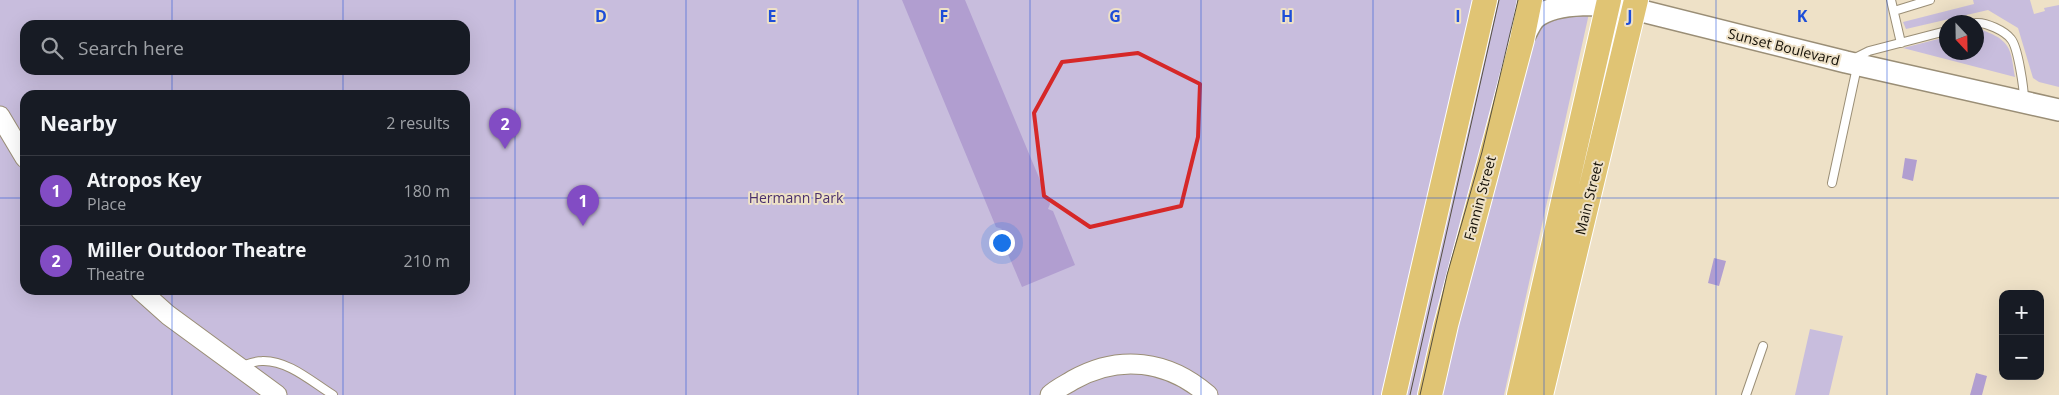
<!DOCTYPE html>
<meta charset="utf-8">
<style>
:root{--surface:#171b24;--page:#20242c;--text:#f1f3f6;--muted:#9ea1a6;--line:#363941;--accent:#824cc4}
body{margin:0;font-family:"Open Sans",sans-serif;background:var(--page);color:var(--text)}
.controls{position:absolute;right:15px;bottom:15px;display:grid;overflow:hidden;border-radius:10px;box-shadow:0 5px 20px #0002}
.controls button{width:45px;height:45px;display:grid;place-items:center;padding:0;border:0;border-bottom:1px solid var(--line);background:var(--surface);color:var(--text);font:25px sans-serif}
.compass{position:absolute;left:1939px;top:15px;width:45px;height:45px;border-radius:50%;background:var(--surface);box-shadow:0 5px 20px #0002;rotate:158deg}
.you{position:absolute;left:1001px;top:242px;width:18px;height:18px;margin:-12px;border:4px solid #fff;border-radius:50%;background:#1a73e8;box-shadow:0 0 0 8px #1a73e833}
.badge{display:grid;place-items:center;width:32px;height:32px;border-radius:50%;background:var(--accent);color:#fff;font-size:16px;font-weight:700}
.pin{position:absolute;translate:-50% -41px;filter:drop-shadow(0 1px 2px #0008)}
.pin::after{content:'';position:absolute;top:26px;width:18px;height:15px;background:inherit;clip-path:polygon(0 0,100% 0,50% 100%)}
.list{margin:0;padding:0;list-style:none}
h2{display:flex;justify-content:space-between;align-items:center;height:65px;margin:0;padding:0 20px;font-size:21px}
h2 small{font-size:16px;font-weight:400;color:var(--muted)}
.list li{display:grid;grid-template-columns:32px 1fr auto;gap:15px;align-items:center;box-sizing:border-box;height:70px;padding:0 20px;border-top:1px solid var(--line)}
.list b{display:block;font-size:19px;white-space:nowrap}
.list p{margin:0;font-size:16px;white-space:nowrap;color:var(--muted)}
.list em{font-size:16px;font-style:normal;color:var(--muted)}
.icon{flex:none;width:28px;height:28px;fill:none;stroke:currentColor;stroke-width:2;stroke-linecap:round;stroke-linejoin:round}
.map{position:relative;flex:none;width:2059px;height:395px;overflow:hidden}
.search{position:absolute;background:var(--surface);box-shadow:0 5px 20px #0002;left:20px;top:20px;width:450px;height:55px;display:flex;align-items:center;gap:12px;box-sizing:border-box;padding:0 18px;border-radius:15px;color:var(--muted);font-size:19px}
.panel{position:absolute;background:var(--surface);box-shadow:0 5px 20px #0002;left:20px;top:90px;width:450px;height:205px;border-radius:15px}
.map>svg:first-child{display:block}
</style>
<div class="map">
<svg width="2059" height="395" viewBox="0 0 2059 395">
<rect width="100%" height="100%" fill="#eee1c7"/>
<path fill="#c8bddd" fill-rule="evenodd" d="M0 0H1592L1504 395H0ZM25 25H465V70H25ZM25 95H465V290H25Z
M1973 0H2030L2034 14 2045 11 2044 8 2059 5V87L2039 82 2033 78 2018 28 1988 10 1906 29 1903 22 1974 4Z
M1977 29C1982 29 1987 32 1992 34 2013 44 2011 56 2015 77L1903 48 1946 37V52H1976Z
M1810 329 1843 336 1829 395H1795Z"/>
<path fill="#b19ed0" d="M902 0H965L1050 204 1048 209 1053 211 1075 265 1022 287 999 233 1002 229 996 227Z
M1905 158 1917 160 1913 181 1902 178Z
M1714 258 1726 261 1719 286 1708 283Z
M1976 373 1987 376 1982 395H1970Z"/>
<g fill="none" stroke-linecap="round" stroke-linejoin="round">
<defs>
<path id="service" d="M1891 0 1901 43
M1894 11 1930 0
M1976 23C1986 22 2005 31 2011 39 2018 47 2024 89 2024 100
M1853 59 1869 51 1946 31
M1832 183 1857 67
M242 366C248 364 255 361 262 361 288 360 312 382 333 395
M1746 395 1763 346"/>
<path id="tertiary" d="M0 116 25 158
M140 290 168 315 277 395
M1050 395C1056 389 1065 385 1073 380 1119 354 1168 360 1208 395"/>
<path id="secondary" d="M1523 38C1527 32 1530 23 1535 18 1557 0 1607 4 1634 9L1846 62 2059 110"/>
<path id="primary" d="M1394 395 1485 0
M1430 395 1446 325 1522 40 1530 0
M1519 395 1609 0
M1541 395 1636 0"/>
</defs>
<use href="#service" stroke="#9a8e76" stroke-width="10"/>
<use href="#tertiary" stroke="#9a8e76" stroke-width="21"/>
<use href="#secondary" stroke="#9a8e76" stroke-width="24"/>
<use href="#primary" stroke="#fff" stroke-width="26"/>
<use href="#service" stroke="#fff" stroke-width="8"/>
<use href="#tertiary" stroke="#fff" stroke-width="19"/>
<use href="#secondary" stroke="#fff" stroke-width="21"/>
<use href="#primary" stroke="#e0c474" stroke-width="24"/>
<path stroke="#554f40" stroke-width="1" d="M1410 395 1499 0
M1420 395 1447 275 1482 152 1518 0"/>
</g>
<path fill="none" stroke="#d62828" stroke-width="4" stroke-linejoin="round" d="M1138 53 1200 84 1198 137 1181 206 1090 227 1044 196 1034 113 1062 62Z"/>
<path fill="none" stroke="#1d4ed8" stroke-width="1" stroke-opacity="0.55" d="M172 0V25M343 0V25M515 0V395M686 0V395M858 0V395M1030 0V395M1201 0V395M1373 0V395M1544 0V395M1716 0V395M1887 0V395M172 70V95M343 70V95M0 198H25M465 198H2059M172 290V395M343 290V395"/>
<g text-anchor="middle" stroke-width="4" stroke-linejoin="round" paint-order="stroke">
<g font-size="14" fill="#130f06" stroke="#eee1c7">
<text transform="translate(1784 47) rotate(14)" y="5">Sunset Boulevard</text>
<text transform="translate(1480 198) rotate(-75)" y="5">Fannin Street</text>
<text transform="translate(1589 198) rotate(-76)" y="5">Main Street</text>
</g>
<g font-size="14" fill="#492f6c" stroke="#eee1c7">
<text x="796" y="203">Hermann Park</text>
</g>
</g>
<g font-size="16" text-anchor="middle" font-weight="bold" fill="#1d4ed8" stroke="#eee1c7" stroke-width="4" stroke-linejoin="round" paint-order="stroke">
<text x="601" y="22">D</text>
<text x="772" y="22">E</text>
<text x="944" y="22">F</text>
<text x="1115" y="22">G</text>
<text x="1287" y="22">H</text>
<text x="1458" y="22">I</text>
<text x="1630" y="22">J</text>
<text x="1802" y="22">K</text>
</g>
</svg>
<div class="controls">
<button>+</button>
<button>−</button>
</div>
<svg class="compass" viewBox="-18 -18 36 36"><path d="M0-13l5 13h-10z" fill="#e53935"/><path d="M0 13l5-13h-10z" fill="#9ea1a6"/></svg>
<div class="you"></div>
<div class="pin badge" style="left:583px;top:226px">1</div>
<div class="pin badge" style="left:505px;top:149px">2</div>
<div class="search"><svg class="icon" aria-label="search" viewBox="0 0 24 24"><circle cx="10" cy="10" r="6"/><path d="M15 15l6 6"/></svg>Search here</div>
<section class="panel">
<h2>Nearby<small>2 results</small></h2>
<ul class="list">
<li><span class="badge">1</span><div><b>Atropos Key</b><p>Place</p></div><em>180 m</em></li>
<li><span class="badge">2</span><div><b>Miller Outdoor Theatre</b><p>Theatre</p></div><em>210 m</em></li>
</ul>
</section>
</div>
